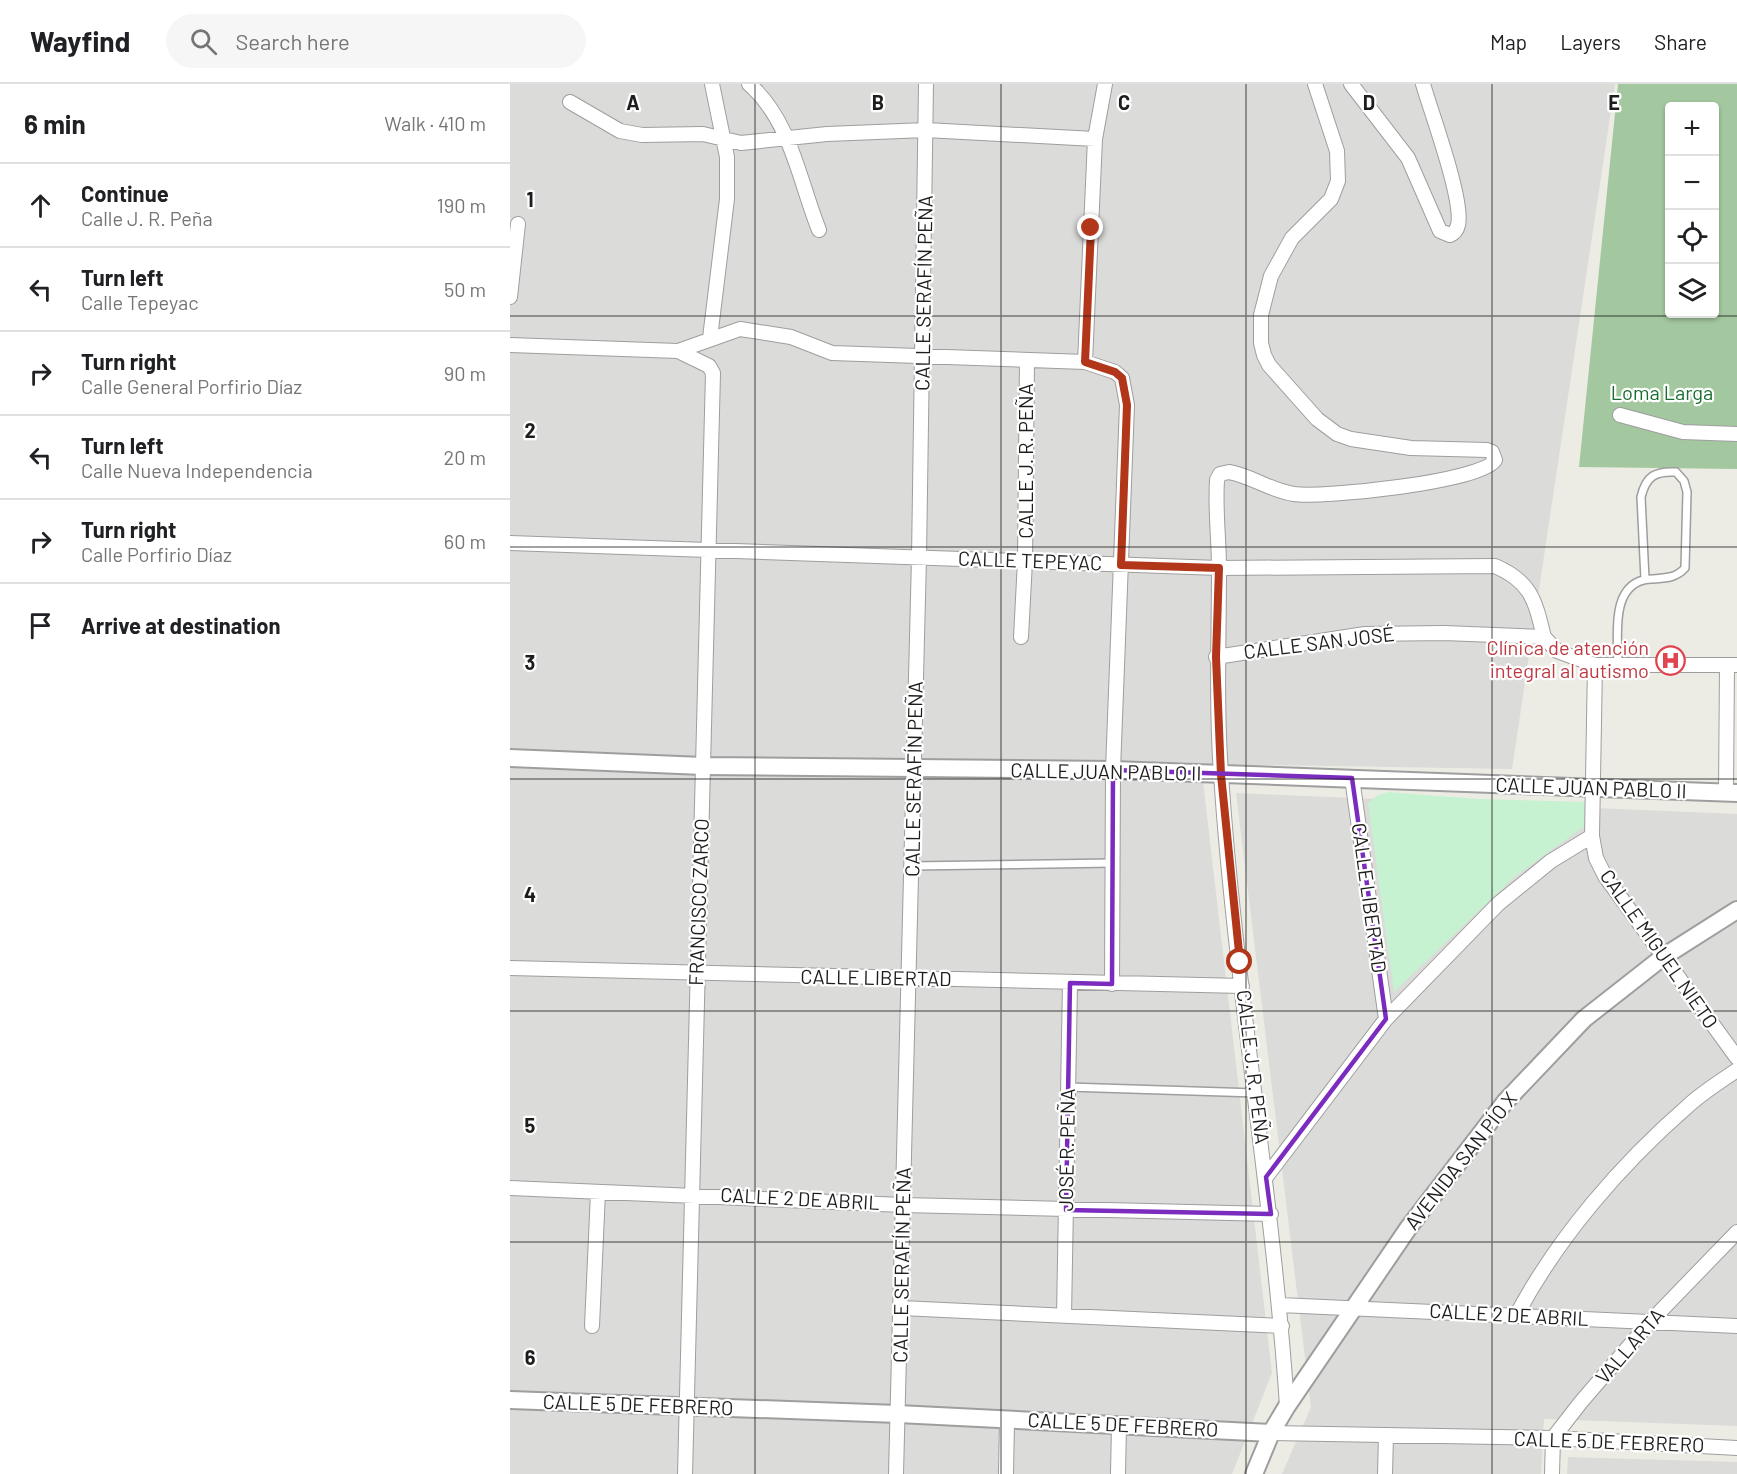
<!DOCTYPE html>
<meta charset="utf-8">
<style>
:root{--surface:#fff;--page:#f6f6f6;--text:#202124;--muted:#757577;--line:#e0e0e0}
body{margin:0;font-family:Barlow,sans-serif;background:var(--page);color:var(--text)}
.controls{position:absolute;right:18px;top:18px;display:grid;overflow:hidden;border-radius:6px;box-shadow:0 2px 4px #0004}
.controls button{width:54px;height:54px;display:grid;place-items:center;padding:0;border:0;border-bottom:2px solid var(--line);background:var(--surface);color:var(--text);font:30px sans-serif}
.stop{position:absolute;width:18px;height:18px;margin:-14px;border:4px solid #b23619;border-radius:50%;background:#fff}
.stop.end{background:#b23619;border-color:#fff;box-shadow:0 2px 6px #0008}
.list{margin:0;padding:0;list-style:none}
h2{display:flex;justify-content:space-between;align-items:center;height:78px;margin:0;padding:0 24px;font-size:26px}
h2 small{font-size:20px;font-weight:400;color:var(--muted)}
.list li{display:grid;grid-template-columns:39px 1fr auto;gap:18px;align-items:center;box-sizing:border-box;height:84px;padding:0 24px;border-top:2px solid var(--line)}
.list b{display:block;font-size:22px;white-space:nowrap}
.list p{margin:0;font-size:20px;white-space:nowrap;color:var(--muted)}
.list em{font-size:20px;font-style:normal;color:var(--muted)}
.icon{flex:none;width:33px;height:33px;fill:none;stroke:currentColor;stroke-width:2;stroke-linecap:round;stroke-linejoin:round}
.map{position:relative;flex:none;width:1227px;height:1390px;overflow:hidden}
header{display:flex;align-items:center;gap:36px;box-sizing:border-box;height:84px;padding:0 30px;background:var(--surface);border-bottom:2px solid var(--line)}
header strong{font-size:28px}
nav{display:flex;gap:33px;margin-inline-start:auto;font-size:21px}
.search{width:420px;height:54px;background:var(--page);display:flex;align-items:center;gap:15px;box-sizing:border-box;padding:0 21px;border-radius:33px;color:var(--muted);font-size:22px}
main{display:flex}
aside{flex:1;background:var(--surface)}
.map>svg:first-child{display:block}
</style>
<header>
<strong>Wayfind</strong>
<div class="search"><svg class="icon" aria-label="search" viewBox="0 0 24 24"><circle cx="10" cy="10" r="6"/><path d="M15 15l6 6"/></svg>Search here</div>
<nav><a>Map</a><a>Layers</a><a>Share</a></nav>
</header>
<main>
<aside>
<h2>6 min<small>Walk · 410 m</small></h2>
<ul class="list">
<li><svg class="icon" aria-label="ahead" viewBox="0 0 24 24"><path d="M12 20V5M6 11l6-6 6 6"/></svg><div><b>Continue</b><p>Calle J. R. Peña</p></div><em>190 m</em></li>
<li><svg class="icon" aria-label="left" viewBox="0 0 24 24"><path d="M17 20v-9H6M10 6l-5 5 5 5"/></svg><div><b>Turn left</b><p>Calle Tepeyac</p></div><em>50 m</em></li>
<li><svg class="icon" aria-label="right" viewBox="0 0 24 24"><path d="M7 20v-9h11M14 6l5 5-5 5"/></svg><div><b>Turn right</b><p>Calle General Porfirio Díaz</p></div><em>90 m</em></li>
<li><svg class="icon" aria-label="left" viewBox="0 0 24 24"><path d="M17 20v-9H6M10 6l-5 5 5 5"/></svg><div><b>Turn left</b><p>Calle Nueva Independencia</p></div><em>20 m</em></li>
<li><svg class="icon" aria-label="right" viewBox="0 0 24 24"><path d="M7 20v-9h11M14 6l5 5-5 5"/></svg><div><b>Turn right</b><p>Calle Porfirio Díaz</p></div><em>60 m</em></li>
<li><svg class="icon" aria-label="arrive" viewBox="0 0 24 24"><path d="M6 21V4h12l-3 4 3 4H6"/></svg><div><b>Arrive at destination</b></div></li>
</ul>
</aside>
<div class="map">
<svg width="1227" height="1390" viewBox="0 0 1227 1390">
<rect width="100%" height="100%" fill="#edece4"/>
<path fill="#dbdbda" d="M0 0H1105L1002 685 691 680 762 1289 722 1390H0Z
M726 709 1227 730V1342L1034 1335 1031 1390H772L801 1323Z
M1058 1373 1227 1378V1390H1057Z"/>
<path fill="#a3c79e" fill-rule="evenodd" d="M1108 0H1227V385L1069 383ZM1160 22H1204V230H1160Z"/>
<path fill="#c6f2d2" d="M878 708 969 715 1079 718 1083 736 1003 794 884 908 858 720 866 712Z"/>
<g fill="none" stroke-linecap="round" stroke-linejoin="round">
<defs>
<path id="service" d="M1108 581C1108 553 1099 497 1141 495 1154 494 1165 495 1175 484L1177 408 1174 397 1166 388C1145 387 1136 392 1131 413L1135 495
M401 782 603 779
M558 1003 746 1009"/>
<path id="minor" d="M239 0C281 37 289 96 309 146
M841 0 898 74 930 147 940 151C945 149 947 146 948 141 954 117 921 28 913 0
M60 18 110 47 132 51 193 50 231 59 317 50 416 46 585 55
M0 213 8 140
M200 254 217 115V73L202 0
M0 261 168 267 230 245 281 253 322 269 575 278 605 288 612 294 617 321 603 686 602 900
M168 267 199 282 203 289 175 1390
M575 278 585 55 595 0
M1110 331 1173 348 1227 350
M0 459 709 484 985 482C1022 498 1025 517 1034 553
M511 553 515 477 517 276
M706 573 855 550 934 549 1034 553 1047 567 1085 581H1227
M1085 581 1082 752 1086 774 1095 792 1227 974
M842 694 876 935
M1216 708 1217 581
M0 884 732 902
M756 1093 876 935 988 820 1041 777 1082 752
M0 1104 393 1121 761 1130
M770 1221 1227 1242
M391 1224 772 1242
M554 1232 560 899
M1006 1232C1048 1153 1111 1080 1179 1021 1193 1008 1211 997 1227 986
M82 1242 88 1108
M777 1322C763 1111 725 902 711 690 706 621 709 553 709 485 709 455 705 426 707 396L710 390 719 388C742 392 761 407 784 410 813 414 972 398 985 376L982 368 977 366 901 364 841 355 827 350 807 335 759 281 754 271 751 259V231L761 192 782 154 821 115 828 97 827 67 805 0
M761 1349 1043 1354 1227 1364
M386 1390 409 474 416 0
M496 1390 497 1336
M608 1390 609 1341
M875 1390 876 1351
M1042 1390 1043 1354 1071 1318 1139 1239 1227 1148"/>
<path id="tertiary" d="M0 674 193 682 603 686 1227 709
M0 1316 388 1330 761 1349
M744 1390 761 1349 777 1322 899 1143 995 1018 1074 935 1153 873 1227 826"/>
</defs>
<use href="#service" stroke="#9e9e9e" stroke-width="10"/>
<use href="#minor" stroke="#9e9e9e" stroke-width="16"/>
<use href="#tertiary" stroke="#9e9e9e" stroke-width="20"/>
<use href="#service" stroke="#fff" stroke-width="7"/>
<use href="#minor" stroke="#fff" stroke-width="14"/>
<use href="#tertiary" stroke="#fff" stroke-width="16"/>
</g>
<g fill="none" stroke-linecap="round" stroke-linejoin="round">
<path stroke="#b23619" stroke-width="8" d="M581 144 575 278 605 288 612 294 617 321 611 481 709 484 706 573 711 691 730 878"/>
</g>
<path fill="none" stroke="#7b2cbf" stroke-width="4.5" stroke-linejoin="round" d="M603 686 842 694 876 935 756 1093 761 1130 556 1126 560 899 602 900Z"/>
<path fill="none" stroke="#1d1d1d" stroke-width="1.5" stroke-opacity="0.55" d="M245 0V1390M491 0V1390M736 0V1390M982 0V1390M0 232H1227M0 463H1227M0 695H1227M0 927H1227M0 1158H1227"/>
<defs>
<symbol id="hospital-ring" viewBox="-11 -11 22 22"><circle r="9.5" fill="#fff" stroke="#e0444e" stroke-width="1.5"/><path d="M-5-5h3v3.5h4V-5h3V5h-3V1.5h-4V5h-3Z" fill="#e0444e"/></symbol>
</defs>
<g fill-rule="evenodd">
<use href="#hospital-ring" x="1144" y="560" width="33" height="33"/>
</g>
<g text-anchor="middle" stroke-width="4.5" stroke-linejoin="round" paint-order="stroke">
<g font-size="20" fill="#1d1d1d" stroke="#fff">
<text transform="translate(414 209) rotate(-89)" y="7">CALLE SERAFÍN PEÑA</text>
<text transform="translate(516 377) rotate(-90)" y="7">CALLE J. R. PEÑA</text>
<text transform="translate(520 477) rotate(2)" y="7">CALLE TEPEYAC</text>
<text transform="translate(809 559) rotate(-7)" y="7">CALLE SAN JOSÉ</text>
<text transform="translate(596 688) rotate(1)" y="7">CALLE JUAN PABLO II</text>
<text transform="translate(404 695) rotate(-89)" y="7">CALLE SERAFÍN PEÑA</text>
<text transform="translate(1081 704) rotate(2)" y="7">CALLE JUAN PABLO II</text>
<text transform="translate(859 814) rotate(82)" y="7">CALLE LIBERTAD</text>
<text transform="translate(189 818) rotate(-88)" y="7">FRANCISCO ZARCO</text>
<text transform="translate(1149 865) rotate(55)" y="7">CALLE MIGUEL NIETO</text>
<text transform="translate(366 894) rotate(1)" y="7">CALLE LIBERTAD</text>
<text transform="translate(743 983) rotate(83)" y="7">CALLE J. R. PEÑA</text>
<text transform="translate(557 1066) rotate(-89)" y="7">JOSÉ R. PEÑA</text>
<text transform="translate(951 1077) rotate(-52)" y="7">AVENIDA SAN PÍO X</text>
<text transform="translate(290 1115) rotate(3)" y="7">CALLE 2 DE ABRIL</text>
<text transform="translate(392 1181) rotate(-89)" y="7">CALLE SERAFÍN PEÑA</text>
<text transform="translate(999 1231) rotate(3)" y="7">CALLE 2 DE ABRIL</text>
<text transform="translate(1120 1262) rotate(-49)" y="7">VALLARTA</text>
<text transform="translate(128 1321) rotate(2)" y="7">CALLE 5 DE FEBRERO</text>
<text transform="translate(613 1341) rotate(3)" y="7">CALLE 5 DE FEBRERO</text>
<text transform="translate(1099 1358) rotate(2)" y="7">CALLE 5 DE FEBRERO</text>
</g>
<g font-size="20" fill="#196e30" stroke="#fff">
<text x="1152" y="316">Loma Larga</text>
</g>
<g font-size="20" fill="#be3a42" stroke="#fff" text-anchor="end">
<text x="1139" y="571">Clínica de atención<tspan x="1139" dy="23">integral al autismo</tspan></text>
</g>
</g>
<g font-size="20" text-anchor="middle" font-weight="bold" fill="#1d1d1d" stroke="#fff" stroke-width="4.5" stroke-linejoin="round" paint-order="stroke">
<text x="123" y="26">A</text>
<text x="368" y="26">B</text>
<text x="614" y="26">C</text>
<text x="859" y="26">D</text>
<text x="1104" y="26">E</text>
<text x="20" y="123">1</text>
<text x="20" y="354">2</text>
<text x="20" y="586">3</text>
<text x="20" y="818">4</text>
<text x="20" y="1049">5</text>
<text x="20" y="1281">6</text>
</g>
</svg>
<div class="controls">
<button>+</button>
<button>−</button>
<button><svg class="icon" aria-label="locate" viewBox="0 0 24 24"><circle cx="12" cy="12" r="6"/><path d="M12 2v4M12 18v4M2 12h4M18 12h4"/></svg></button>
<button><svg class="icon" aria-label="layers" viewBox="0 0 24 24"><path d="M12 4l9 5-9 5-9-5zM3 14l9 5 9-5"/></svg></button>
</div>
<div class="stop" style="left:730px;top:878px"></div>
<div class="stop end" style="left:581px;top:144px"></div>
</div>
</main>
